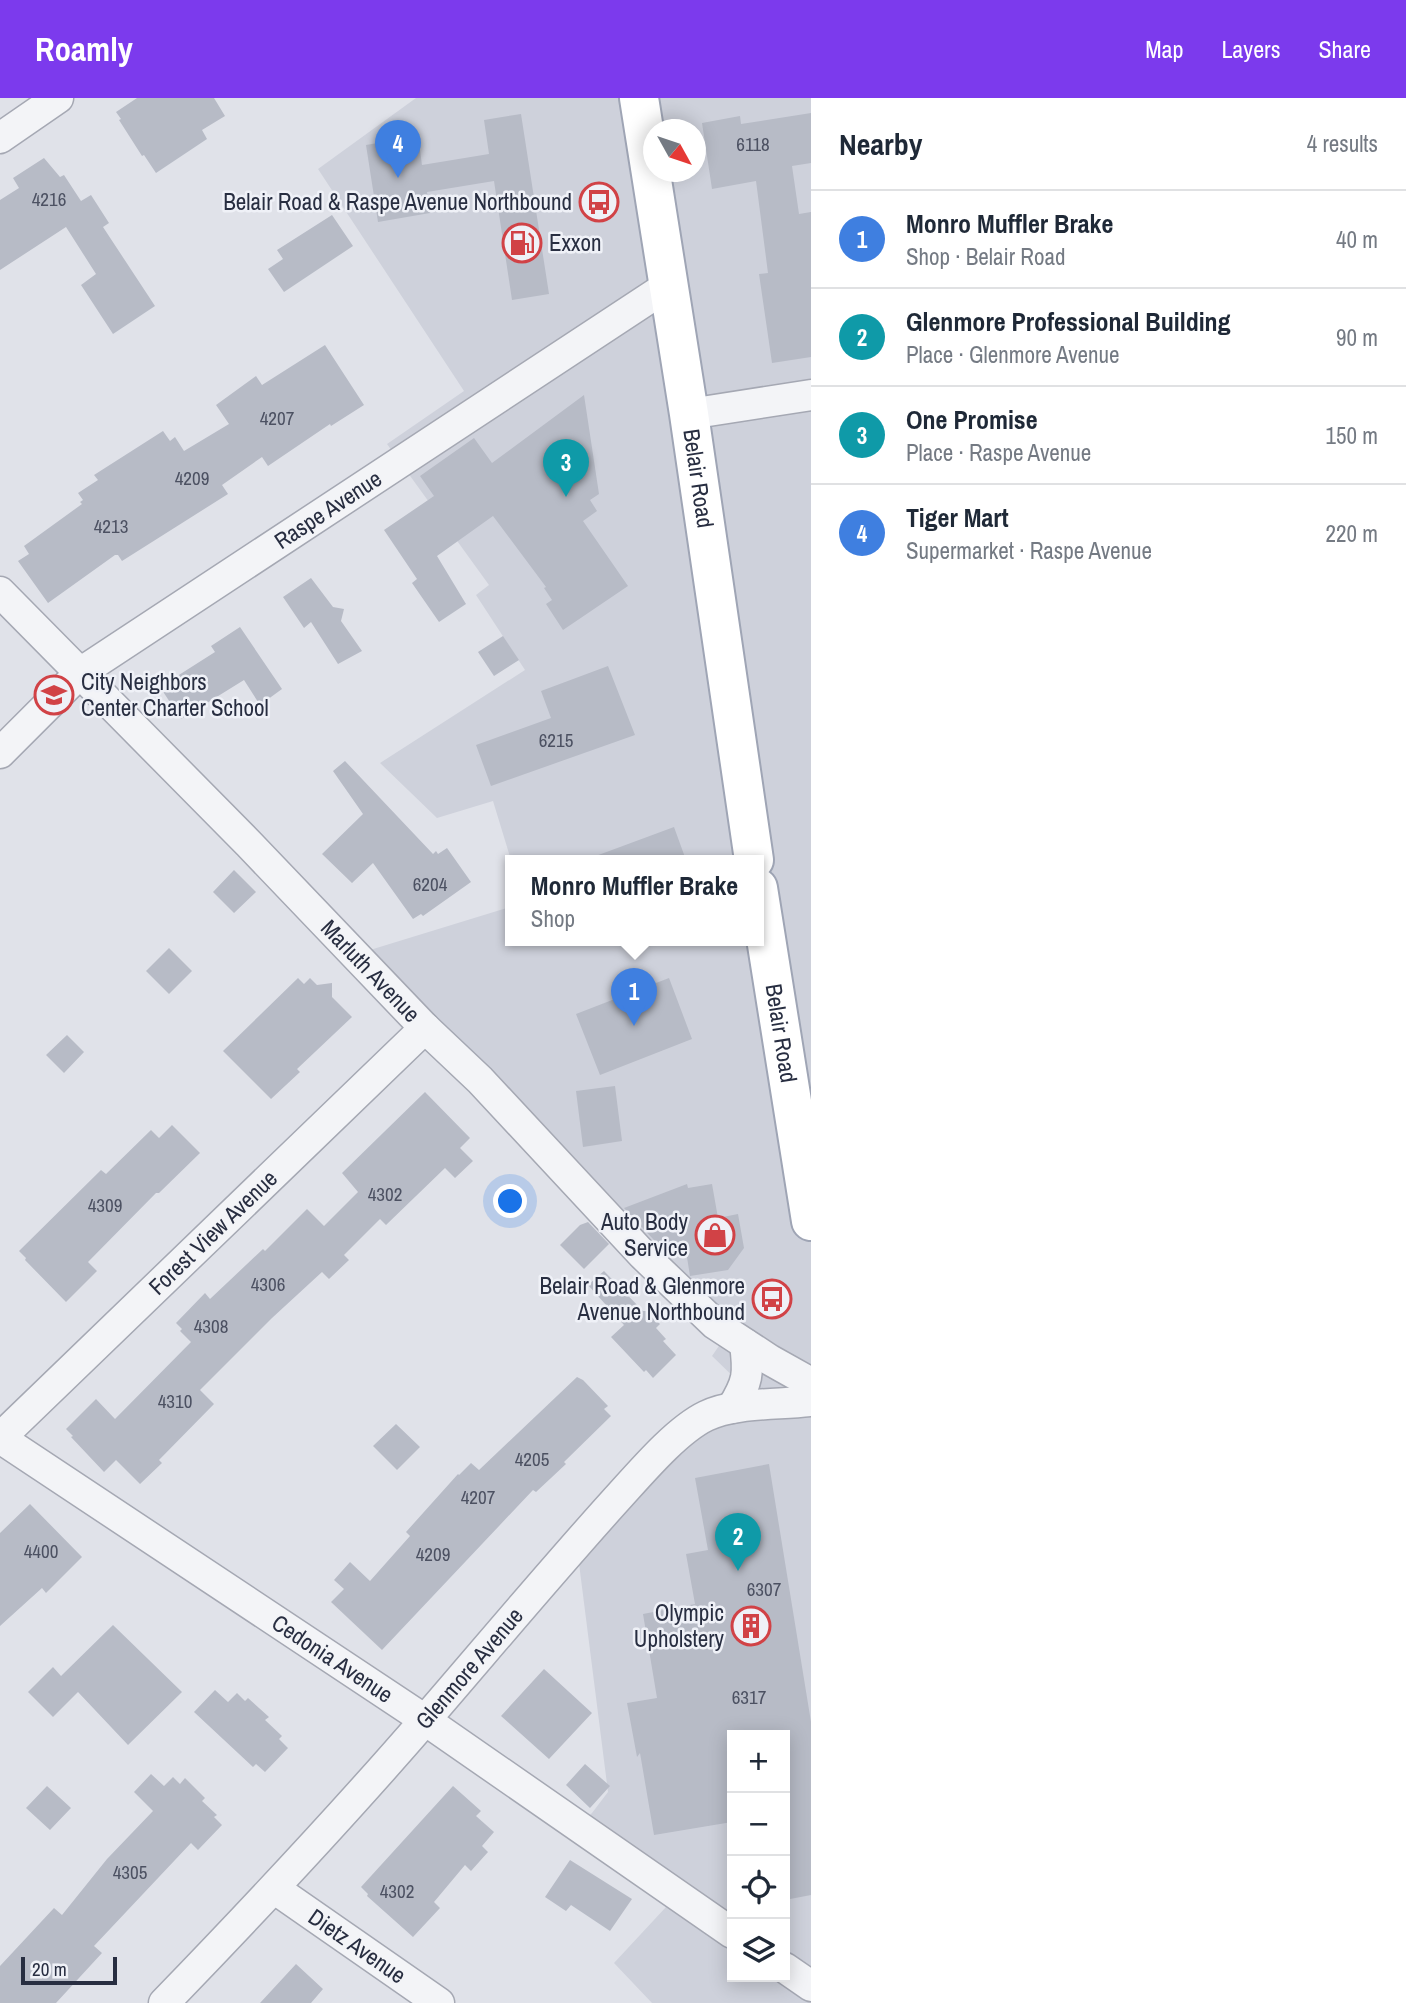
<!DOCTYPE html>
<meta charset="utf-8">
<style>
:root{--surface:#fff;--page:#f6f6f7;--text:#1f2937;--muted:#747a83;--line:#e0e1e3;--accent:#7c3aed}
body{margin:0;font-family:"Archivo Narrow",sans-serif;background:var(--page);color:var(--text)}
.controls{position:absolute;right:21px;bottom:21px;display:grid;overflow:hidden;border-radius:0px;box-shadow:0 4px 18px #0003}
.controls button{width:63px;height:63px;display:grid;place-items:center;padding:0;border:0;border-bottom:2px solid var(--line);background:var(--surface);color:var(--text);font:35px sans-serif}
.compass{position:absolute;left:643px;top:21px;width:63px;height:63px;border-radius:50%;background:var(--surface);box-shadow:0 4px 18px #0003;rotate:130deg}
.scale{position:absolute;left:21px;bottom:18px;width:96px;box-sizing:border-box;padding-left:7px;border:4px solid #282e41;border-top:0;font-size:19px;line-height:24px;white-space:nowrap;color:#282e41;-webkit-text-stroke:5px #eff1f7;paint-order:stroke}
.you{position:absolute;left:511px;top:1104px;width:24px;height:24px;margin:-18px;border:5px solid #fff;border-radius:50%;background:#1a73e8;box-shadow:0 0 0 10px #1a73e833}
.badge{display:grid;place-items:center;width:46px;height:46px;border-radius:50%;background:var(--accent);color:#fff;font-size:23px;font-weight:700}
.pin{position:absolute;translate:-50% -58px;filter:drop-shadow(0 2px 4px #0008)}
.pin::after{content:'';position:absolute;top:37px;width:24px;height:21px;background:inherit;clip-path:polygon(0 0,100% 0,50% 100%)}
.popup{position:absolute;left:505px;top:757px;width:259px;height:91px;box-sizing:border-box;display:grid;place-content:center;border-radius:0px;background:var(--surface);filter:drop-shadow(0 2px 5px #0005);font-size:23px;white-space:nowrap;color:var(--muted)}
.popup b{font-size:26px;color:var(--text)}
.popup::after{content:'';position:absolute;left:50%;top:100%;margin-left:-14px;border:14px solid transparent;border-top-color:var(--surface)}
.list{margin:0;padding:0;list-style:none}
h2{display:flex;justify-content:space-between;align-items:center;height:91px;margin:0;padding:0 28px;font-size:30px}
h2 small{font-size:23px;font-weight:400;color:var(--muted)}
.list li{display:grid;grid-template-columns:46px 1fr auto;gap:21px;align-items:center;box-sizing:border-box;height:98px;padding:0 28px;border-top:2px solid var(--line)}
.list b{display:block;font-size:26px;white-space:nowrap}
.list p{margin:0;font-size:23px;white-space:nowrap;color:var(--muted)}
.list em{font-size:23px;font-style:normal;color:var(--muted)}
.icon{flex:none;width:38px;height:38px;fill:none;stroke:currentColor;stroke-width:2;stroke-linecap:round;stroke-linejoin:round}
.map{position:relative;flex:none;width:811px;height:1905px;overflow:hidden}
header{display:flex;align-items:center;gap:42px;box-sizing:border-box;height:98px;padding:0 35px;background:var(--accent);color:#fff}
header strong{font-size:33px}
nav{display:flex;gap:38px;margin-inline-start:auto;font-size:24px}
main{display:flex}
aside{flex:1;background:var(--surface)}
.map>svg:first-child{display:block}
</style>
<header>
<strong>Roamly</strong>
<nav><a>Map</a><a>Layers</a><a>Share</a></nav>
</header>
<main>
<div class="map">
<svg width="811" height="1905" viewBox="0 0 811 1905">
<rect width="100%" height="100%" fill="#e0e2e9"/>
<path fill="#ced1db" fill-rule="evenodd" d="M416 0H811V1905H652L614 1865 666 1809 568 1737 592 1715 608 1694 574 1426 634 1361 693 1307 743 1288 712 1258 732 1229 370 852 510 809V842H758V762H511L493 703 437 720 380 665 525 572 476 497 489 487 387 346 464 293 318 71ZM654 32H696V74H654ZM732 1637H785V1879H732Z"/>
<path fill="#b7bbc6" d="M137 0H214L225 18 202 32 207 41 156 75 144 57 142 58 119 22 121 21 116 14Z
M811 15V65L792 68 799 116 811 114V259L772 265 759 176 768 175 756 83 712 91 702 25 740 18 741 26Z
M521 16 549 196 512 202 494 83 427 94 430 115 378 124 366 47 418 38 422 67 489 56 484 22Z
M44 60 60 79 64 77 81 103 91 97 109 125 103 129 155 208 113 236 81 187 96 176 66 129 0 172V102L19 90 13 80Z
M332 117 353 148 284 194 268 171 283 161 277 152Z
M325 247 364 307 331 328 330 326 268 368 262 359 222 387 228 396 122 463 118 457H115L48 505 18 463 29 456 24 448 82 406 80 404 83 402 78 395 98 382 94 377 163 333 170 343 175 339 184 353 229 326 216 307 256 278 262 287Z
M584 297 599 396 590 402 597 413 583 423 628 488 563 532 546 506 552 502 544 490 546 489 493 418 437 458 466 506 439 524 412 485 417 481 384 432 434 398 420 378 474 340 492 365Z
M311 480 333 509 344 511 341 523 362 553 338 566 311 524 304 530 283 499Z
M240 529 282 591 260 607 244 582 181 621 160 589 215 554 211 548Z
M503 538 519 562 494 578 478 554Z
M608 568 635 637 491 688 476 647 551 620 541 593Z
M345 663 433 756 436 753 438 756 447 750 471 784 423 818 421 816 413 821 373 765 352 785 322 756 363 716 333 673Z
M674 729 686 762H593V759Z
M234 772 256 794 234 815 213 794Z
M169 850 192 873 169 896 146 873Z
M298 880 304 886 310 880 317 887 332 885V899L352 919 297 971 300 974 271 1001 223 953Z
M669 880 692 941 600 977 576 916Z
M67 937 84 954 64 975 46 957Z
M615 988 622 1043 583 1049 576 993Z
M425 994 470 1040 460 1050 473 1063 455 1080 445 1070 386 1127 380 1121 344 1157 349 1162 329 1181 322 1174 272 1220 200 1292 214 1306 159 1362 162 1365 140 1386 116 1362 104 1374 71 1339 73 1338 66 1331 96 1301 115 1321 191 1244 180 1233 182 1231 176 1225 205 1195 210 1201 263 1151 265 1153 307 1111 324 1128 358 1094 342 1075Z
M172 1027 200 1055 159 1095H156L88 1164 97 1173 66 1204 25 1162 26 1160 19 1153 101 1072 106 1076 151 1032 159 1040Z
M687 1086 688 1090 712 1086 718 1120 738 1116 744 1150 728 1172 690 1178 686 1153 667 1156 624 1110Z
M588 1124 609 1146 584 1171 560 1147 580 1127Z
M604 1173 643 1213H647L660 1226 656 1230 666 1241 663 1243 676 1257 653 1280 646 1272 644 1274 611 1239 624 1227 588 1187Z
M577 1279 583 1282 608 1308 604 1311 611 1318 564 1364 566 1366 536 1394 533 1392 382 1552 331 1504 344 1491 334 1482 350 1464 370 1483 410 1438 406 1434 458 1376 459 1377 471 1365 479 1372Z
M396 1326 420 1349 397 1372 373 1348Z
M769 1366 811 1624V1797L785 1802V1637H732V1724L654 1737 640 1655 637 1659 627 1605 657 1600 643 1516 695 1506 686 1456 708 1452 695 1380Z
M30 1406 82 1459 46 1495 42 1490 0 1528V1435Z
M113 1527 182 1594 128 1647 78 1594 53 1619 28 1594 53 1569 61 1578Z
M544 1571 592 1615 549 1661 501 1618Z
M215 1592 228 1604 237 1595 245 1603 248 1600 269 1619 265 1622 282 1638 279 1641 288 1650 265 1674 256 1666 253 1669 194 1614Z
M585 1666 610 1688 590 1710 566 1687Z
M151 1676 164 1688 173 1679 180 1686 185 1680 205 1700 202 1703 217 1717 214 1719 222 1727 198 1752 191 1745 94 1848 102 1855 56 1905H0V1868L54 1810 62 1817 107 1761 153 1713 134 1694Z
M47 1688 71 1710 50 1732 26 1710Z
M453 1688 481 1713 476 1718 494 1734 482 1748 488 1754 471 1773 465 1767 434 1804 440 1810 413 1839 367 1798 368 1796 361 1789Z
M570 1762 632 1801 610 1833 571 1807 566 1813 545 1799Z
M296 1866 323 1891 311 1905H260Z"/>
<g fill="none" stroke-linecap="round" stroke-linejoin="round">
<defs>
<g id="minor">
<path d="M0 40 58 0"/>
<path d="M689 316 811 297"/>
<path id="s1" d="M0 494 249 746 425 930 480 982 643 1157 715 1226 770 1262 811 1285"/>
<path id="s2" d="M0 655 80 575 669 187"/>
<path d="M732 1310C748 1284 749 1276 745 1246"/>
<path id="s3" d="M0 1340 425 1622 732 1835"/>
<path id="s4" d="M0 1340 425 930"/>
<path id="s5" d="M275 1791 439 1905"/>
<path d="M785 1870 811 1888"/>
<path id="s6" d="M164 1905C254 1812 342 1718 426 1621 489 1548 550 1475 614 1404 638 1378 675 1333 706 1318 734 1304 780 1307 811 1303"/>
</g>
<g id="primary">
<path id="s7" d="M639 0 689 316 754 762"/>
<path id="s8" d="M758 790 811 1123"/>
</g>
</defs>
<use href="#minor" stroke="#a5a8b3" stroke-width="33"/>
<use href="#primary" stroke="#9fa5b5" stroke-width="42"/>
<use href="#minor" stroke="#f3f4f7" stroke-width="30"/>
<use href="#primary" stroke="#fff" stroke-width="38"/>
</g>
<defs>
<symbol id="bus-ring" viewBox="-11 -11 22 22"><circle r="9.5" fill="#eff1f7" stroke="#d14246" stroke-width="1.5"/><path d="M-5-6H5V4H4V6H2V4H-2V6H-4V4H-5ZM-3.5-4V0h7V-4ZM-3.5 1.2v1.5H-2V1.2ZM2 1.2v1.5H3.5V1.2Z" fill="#d14246"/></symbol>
<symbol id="fuel-ring" viewBox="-11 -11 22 22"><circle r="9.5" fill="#eff1f7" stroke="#d14246" stroke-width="1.5"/><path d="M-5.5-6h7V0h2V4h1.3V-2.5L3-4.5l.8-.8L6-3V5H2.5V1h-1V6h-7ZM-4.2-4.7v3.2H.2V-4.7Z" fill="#d14246"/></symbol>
<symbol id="school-ring" viewBox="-11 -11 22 22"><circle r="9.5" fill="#eff1f7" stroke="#d14246" stroke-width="1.5"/><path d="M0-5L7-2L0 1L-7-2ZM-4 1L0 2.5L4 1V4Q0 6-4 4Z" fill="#d14246"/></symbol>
<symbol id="shop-ring" viewBox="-11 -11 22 22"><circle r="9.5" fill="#eff1f7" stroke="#d14246" stroke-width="1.5"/><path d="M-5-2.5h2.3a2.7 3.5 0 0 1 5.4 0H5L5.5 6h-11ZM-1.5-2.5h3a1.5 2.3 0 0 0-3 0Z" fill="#d14246"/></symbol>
<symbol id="building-ring" viewBox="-11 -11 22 22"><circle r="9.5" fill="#eff1f7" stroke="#d14246" stroke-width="1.5"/><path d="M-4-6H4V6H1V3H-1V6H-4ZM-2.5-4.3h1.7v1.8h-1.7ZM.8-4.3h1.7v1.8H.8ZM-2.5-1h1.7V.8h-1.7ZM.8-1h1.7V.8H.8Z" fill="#d14246"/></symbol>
</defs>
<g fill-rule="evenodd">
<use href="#bus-ring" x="577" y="82" width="44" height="44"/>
<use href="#fuel-ring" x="500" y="123" width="44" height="44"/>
<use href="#school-ring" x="32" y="575" width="44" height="44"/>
<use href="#shop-ring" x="693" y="1115" width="44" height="44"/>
<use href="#bus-ring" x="750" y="1179" width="44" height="44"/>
<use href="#building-ring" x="729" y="1506" width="44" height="44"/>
</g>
<g text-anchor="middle" stroke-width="5" stroke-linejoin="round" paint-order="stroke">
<g font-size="19" fill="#4c5162">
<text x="753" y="53">6118</text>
<text x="49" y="108">4216</text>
<text x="277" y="327">4207</text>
<text x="192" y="387">4209</text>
<text x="111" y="435">4213</text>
<text x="556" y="649">6215</text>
<text x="430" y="793">6204</text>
<text x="385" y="1103">4302</text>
<text x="105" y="1114">4309</text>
<text x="268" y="1193">4306</text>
<text x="211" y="1235">4308</text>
<text x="175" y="1310">4310</text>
<text x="532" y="1368">4205</text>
<text x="478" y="1406">4207</text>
<text x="41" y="1460">4400</text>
<text x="433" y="1463">4209</text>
<text x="764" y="1498">6307</text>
<text x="749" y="1606">6317</text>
<text x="130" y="1781">4305</text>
<text x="397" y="1800">4302</text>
</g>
<g font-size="23" fill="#282e41" stroke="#eff1f7" text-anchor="end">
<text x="572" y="112">Belair Road &amp; Raspe Avenue Northbound</text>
<text x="549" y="153" text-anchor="start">Exxon</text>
<text x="81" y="592" text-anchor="start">City Neighbors<tspan x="81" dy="26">Center Charter School</tspan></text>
<text x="688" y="1132">Auto Body<tspan x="688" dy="26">Service</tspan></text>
<text x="745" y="1196">Belair Road &amp; Glenmore<tspan x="745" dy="26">Avenue Northbound</tspan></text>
<text x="724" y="1523">Olympic<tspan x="724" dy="26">Upholstery</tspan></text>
</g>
<g font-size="23" fill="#282e41" stroke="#eff1f7">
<text dy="8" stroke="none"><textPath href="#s7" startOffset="385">Belair Road</textPath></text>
<text dy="8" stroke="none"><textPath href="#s2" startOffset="410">Raspe Avenue</textPath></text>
<text dy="8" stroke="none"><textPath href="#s1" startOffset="530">Marluth Avenue</textPath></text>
<text dy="8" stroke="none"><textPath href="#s8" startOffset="147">Belair Road</textPath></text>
<text dy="8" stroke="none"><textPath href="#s4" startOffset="296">Forest View Avenue</textPath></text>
<text dy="8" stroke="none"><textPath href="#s3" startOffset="399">Cedonia Avenue</textPath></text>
<text dy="8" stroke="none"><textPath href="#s6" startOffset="453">Glenmore Avenue</textPath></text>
<text dy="8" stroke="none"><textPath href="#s5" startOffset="100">Dietz Avenue</textPath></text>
</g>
</g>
</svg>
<div class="controls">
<button>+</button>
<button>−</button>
<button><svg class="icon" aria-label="locate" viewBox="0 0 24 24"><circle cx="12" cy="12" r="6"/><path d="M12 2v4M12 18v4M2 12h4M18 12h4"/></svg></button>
<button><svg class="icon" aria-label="layers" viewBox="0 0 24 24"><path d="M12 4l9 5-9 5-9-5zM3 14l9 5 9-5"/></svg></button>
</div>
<svg class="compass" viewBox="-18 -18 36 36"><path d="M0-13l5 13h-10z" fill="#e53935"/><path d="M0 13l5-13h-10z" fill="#747a83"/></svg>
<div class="scale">20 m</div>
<div class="you"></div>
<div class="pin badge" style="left:634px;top:928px;background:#3f7fe0">1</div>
<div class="popup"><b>Monro Muffler Brake</b>Shop</div>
<div class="pin badge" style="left:738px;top:1473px;background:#0f9aa8">2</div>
<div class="pin badge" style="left:566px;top:399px;background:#0f9aa8">3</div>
<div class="pin badge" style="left:398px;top:80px;background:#3f7fe0">4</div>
</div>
<aside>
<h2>Nearby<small>4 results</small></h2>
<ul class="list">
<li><span class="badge" style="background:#3f7fe0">1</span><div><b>Monro Muffler Brake</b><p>Shop · Belair Road</p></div><em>40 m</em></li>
<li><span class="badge" style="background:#0f9aa8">2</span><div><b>Glenmore Professional Building</b><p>Place · Glenmore Avenue</p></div><em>90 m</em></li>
<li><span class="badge" style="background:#0f9aa8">3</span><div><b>One Promise</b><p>Place · Raspe Avenue</p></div><em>150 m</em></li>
<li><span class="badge" style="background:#3f7fe0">4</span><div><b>Tiger Mart</b><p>Supermarket · Raspe Avenue</p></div><em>220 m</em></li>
</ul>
</aside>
</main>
